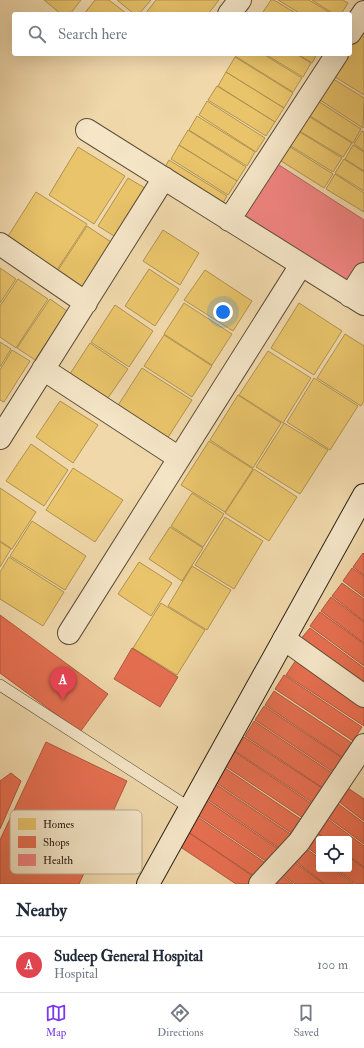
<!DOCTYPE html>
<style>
:root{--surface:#fff;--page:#f6f6f7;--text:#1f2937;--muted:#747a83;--line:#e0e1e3;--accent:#7c3aed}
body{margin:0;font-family:"IM FELL Double Pica",serif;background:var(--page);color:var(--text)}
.controls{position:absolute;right:12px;bottom:12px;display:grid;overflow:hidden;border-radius:4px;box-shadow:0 4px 16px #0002}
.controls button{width:36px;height:36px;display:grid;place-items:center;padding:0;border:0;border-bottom:1px solid var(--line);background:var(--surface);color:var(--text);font:20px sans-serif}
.you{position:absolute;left:223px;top:312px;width:14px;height:14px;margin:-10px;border:3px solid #fff;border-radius:50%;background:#1a73e8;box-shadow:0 0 0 6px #1a73e833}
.badge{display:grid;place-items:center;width:26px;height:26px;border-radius:50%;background:var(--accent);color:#fff;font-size:13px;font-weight:700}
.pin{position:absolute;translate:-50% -33px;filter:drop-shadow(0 1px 2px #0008)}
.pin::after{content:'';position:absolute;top:21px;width:14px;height:12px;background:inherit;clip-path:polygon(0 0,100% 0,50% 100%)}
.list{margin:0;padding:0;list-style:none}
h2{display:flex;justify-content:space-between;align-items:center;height:52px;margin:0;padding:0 16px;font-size:17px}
h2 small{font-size:13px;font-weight:400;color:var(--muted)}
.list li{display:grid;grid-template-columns:26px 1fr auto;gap:12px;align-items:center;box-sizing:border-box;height:56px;padding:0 16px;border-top:1px solid var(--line)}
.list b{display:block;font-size:15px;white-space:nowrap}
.list p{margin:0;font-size:13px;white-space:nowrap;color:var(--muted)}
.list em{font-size:13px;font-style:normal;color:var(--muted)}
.icon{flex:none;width:22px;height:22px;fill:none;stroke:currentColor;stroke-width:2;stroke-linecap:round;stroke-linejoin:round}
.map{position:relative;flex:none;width:364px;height:884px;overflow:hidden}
.search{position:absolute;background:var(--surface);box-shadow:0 4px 16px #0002;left:12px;right:12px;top:12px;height:44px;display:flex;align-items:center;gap:10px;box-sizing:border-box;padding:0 14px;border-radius:4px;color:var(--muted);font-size:15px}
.sheet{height:108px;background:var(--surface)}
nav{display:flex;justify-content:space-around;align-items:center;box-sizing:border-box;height:56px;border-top:1px solid var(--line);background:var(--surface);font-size:11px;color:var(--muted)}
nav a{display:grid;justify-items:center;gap:2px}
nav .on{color:var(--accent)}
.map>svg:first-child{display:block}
</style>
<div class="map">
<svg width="364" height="884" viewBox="0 0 364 884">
<rect width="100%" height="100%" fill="#f0d8ab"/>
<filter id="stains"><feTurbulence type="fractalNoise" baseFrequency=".005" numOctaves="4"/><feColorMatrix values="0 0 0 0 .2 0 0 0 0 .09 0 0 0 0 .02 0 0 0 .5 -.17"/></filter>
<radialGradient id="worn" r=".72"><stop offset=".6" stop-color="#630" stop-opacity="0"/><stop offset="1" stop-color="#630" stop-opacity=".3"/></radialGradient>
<path fill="#e9c46a" stroke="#b09350" d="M44 0H81L70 14H61Z
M95 0H109L127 14H84Z
M117 0H151L139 14H134Z
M156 0H219L208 14H145Z
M271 0H274L297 14H266L263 12Z
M278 0H309L332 14H301Z
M312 0H343L348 3 341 14H334Z
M364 24V95L332 75 345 54H350V46Z
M236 54H263L302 78 293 92 235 56Z
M265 54H296L311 63 303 77Z
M298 54H317L312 63Z
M235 57 293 93 284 108 226 72Z
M226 72 284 108 275 122 218 86Z
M330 77 364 98 363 128 317 98Z
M217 86 275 122 266 136 208 100Z
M315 99 361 129 353 143 307 114Z
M207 101 265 138 256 152 199 115Z
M305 114 352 143 343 157 296 129Z
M197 116 255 152 247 166 189 130Z
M295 129 342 158 333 172 286 143Z
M188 130 246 167 237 181 179 145Z
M362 131 364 132V151L354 144Z
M179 145 237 181 228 195 171 159Z
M287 145 333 174 324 188 278 159Z
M353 145 364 152V171L345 159Z
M78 147 125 176 94 224 49 195Z
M344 159 364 172V191L335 173Z
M169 160 227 196 219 210 161 174Z
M335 174 364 193V212L326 189Z
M128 178 150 191 119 239 98 226Z
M36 192 87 224 55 273 5 241Z
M87 226 117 246 85 295 55 275Z
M163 230 199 253 180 285 143 261Z
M0 268 16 279 0 303Z
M149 269 179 289 155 326 125 306Z
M205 270 252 301 233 331 184 300Z
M18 279 48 299 16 348 0 337V306Z
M50 299 67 311 35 360 17 348Z
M184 303 232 334 212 365 164 334Z
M299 303 342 331 314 375 271 348Z
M115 305 153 331 129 367 91 342Z
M345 334 364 346V401L361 406 317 378Z
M164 335 212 366 192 397 144 366Z
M0 342 11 349 0 367Z
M90 343 128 369 103 405 66 380Z
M12 350 30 361 4 402 0 400V370Z
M268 351 311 378 283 423 239 395Z
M142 368 192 400 165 442 115 410Z
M314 378 358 406 330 450 287 422Z
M238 395 281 423 253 468 210 440Z
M60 401 98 425 73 463 36 437Z
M284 423 328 450 300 494 256 467Z
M209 441 253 469 225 512 181 485Z
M31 444 68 470 44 506 6 481Z
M73 468 123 500 95 542 46 510Z
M254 469 297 497 269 541 225 513Z
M0 488 36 512 12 549 0 541Z
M192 493 224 514 203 547 171 526Z
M225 517 263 541 234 589 195 565Z
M32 521 86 556 65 590 10 556Z
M170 527 203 548 182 581 149 559Z
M0 542 11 549 0 567Z
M9 557 64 592 43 626 0 599V572Z
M139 562 172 583 151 616 118 594Z
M192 566 231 590 207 630 168 606Z
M161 603 205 630 177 675 133 648Z"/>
<path fill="#e76f51" stroke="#af583f" d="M363 553 364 554V575L353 567Z
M352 568 364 576V597L343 581Z
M342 583 364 599V621L332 596Z
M331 597 364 622V643L321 611Z
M320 612 364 644V666L310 626Z
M0 615 108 694 80 732 0 673Z
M310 628 364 668V689L299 641Z
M132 648 178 677 160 707 114 679Z
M296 660 364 706V726L286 675Z
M284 675 362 727 353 741 275 689Z
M274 691 352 743 342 757 265 705Z
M264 706 342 758 333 772 255 720Z
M254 721 332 773 323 788 245 736Z
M244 737 322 788 313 803 235 751Z
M46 742 127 781 100 840 68 826 60 843 91 858 79 884H0V840Z
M235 752 312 804 303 818 225 766Z
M225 768 302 820 293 834 215 782Z
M11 773 21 781 0 829V781Z
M214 783 292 835 282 850 204 797Z
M348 788 364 799V821L338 801Z
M203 798 280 850 270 864 193 812Z
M336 802 364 823V844L326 816Z
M192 813 270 866 260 880 182 828Z
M325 817 364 846V867L349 856V839H326L315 831Z
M182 828 260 881 255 884H236L173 842Z
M315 831 325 839H319V856L304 845Z
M304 847 319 858V869H334L354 884H325L294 860Z
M349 857 364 868V884H356L336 869H349Z
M293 861 324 884H295L283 875Z
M282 876 293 884H276Z"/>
<path fill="#f28482" stroke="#b76661" d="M276 163 364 220V261L347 287 240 219Z"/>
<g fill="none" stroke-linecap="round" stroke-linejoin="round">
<defs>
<path id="lane" d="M0 685 190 808"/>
<path id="street" d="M229 14 240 0
M350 33 364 12
M87 130 364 304
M229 220 337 54
M0 244 86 303
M350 296 364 274
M43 369 179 458
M0 438 164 178
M69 633 301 265
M284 639 364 696
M260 884 299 842 364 745"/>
<path id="secondary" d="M148 884 364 495"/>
</defs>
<use href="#lane" stroke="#5d4f3a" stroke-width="12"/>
<use href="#street" stroke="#5d4f3a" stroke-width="24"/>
<use href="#secondary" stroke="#2c2115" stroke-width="24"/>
<use href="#lane" stroke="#f5e6c8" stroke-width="11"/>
<use href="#street" stroke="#f5e6c8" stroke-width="22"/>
<use href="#secondary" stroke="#f5e6c8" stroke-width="22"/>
</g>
<rect x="10" y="810" width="132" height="64" rx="6" fill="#f5e6c8" stroke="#b9ab92" stroke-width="1"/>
<rect x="18" y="818" width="18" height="12" fill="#e9c46a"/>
<rect x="18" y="836" width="18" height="12" fill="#e76f51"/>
<rect x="18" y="854" width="18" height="12" fill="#f28482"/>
<g font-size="11" fill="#2c2115">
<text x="43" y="828">Homes</text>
<text x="43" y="846">Shops</text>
<text x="43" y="864">Health</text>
</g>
<rect width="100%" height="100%" filter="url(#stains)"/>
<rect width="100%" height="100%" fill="url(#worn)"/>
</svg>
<div class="controls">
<button><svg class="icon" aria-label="locate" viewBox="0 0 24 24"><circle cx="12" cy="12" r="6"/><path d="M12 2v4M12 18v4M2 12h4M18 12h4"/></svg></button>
</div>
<div class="you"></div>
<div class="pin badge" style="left:63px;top:700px;background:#e0444e">A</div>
<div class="search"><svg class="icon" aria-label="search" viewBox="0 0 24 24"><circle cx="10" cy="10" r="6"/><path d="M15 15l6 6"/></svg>Search here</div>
</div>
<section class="sheet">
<h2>Nearby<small></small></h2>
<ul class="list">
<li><span class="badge" style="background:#e0444e">A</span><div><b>Sudeep General Hospital</b><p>Hospital</p></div><em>100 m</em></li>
</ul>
</section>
<nav>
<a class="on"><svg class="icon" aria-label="map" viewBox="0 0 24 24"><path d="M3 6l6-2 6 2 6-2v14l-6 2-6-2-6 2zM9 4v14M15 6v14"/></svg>Map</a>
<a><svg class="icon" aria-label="directions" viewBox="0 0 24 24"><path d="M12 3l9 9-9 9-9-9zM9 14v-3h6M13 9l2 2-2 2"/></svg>Directions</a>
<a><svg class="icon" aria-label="saved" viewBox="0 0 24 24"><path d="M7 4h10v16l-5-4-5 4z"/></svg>Saved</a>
</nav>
